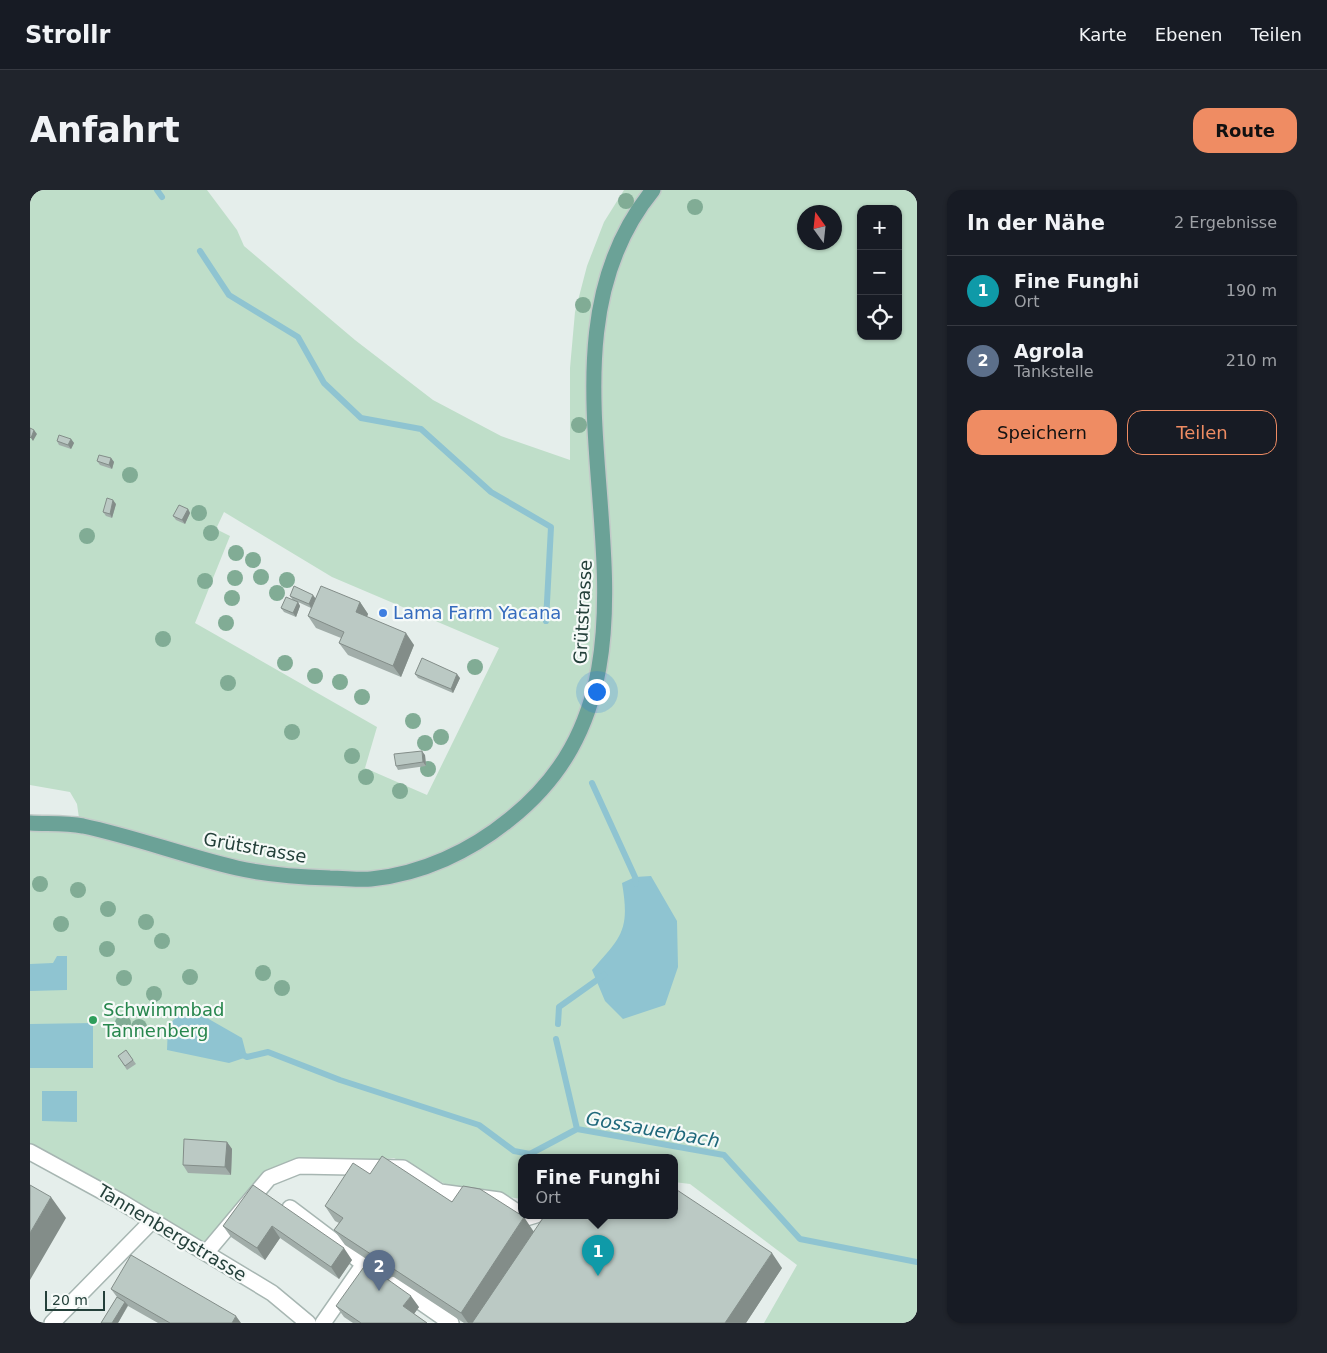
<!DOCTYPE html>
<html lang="de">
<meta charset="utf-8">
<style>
:root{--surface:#171b24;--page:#20242c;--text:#f1f3f6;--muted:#9ea1a6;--line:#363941;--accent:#ef8c63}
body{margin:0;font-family:"DejaVu Sans",sans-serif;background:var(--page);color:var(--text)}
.controls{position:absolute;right:15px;top:15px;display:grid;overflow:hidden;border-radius:10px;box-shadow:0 1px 4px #0004}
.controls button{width:45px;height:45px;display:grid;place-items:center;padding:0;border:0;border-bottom:1px solid var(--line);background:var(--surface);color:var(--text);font:25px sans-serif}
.compass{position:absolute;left:767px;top:15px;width:45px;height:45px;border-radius:50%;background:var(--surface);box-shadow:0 1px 4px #0004;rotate:345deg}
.scale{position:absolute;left:15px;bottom:12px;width:60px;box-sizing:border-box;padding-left:5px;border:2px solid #24403a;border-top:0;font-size:14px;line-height:18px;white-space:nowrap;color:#24403a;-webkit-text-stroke:4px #f6faf8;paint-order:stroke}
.you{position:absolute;left:566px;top:501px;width:18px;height:18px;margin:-12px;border:4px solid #fff;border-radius:50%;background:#1a73e8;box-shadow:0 0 0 8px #1a73e833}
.badge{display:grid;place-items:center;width:32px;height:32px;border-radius:50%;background:var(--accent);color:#fff;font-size:16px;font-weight:700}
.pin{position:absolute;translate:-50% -41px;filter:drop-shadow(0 1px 2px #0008)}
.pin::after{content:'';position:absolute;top:26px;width:18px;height:15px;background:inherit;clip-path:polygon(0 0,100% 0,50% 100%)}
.popup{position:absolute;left:488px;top:964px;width:160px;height:65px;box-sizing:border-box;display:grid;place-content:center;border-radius:10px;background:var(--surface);filter:drop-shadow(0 1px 4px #0005);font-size:16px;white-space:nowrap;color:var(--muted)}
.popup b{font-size:19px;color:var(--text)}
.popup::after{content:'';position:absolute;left:50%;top:100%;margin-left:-10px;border:10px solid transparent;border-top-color:var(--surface)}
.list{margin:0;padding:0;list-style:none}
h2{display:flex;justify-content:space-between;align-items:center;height:65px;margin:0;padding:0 20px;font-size:21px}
h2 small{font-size:16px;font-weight:400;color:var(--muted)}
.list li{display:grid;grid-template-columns:32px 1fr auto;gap:15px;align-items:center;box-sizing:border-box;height:70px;padding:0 20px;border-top:1px solid var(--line)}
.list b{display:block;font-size:19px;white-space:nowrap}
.list p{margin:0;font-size:16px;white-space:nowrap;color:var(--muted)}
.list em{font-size:16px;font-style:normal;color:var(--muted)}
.actions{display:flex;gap:10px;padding:15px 20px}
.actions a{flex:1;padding:11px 0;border:1px solid var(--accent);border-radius:15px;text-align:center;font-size:18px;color:var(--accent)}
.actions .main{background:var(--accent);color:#111}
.icon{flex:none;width:28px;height:28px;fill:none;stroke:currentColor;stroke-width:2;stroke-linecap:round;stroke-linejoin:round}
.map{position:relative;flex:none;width:887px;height:1133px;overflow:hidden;border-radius:15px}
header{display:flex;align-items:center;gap:30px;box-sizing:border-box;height:70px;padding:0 25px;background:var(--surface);border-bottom:1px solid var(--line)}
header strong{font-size:24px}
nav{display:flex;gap:28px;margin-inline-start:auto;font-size:18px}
.intro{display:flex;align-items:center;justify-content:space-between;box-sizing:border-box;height:120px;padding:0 30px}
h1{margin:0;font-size:35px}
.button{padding:12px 22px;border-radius:15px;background:var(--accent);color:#111;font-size:18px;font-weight:700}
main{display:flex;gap:30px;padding:0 30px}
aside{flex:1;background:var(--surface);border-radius:15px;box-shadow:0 1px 4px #0004}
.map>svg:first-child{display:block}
</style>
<header>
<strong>Strollr</strong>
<nav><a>Karte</a><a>Ebenen</a><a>Teilen</a></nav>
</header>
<div class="intro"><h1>Anfahrt</h1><a class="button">Route</a></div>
<main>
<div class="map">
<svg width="887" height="1133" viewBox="0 0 887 1133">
<rect width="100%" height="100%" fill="#e5eeeb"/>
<path fill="#bfdec9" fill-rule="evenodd" d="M0 0H177L207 40 214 56 325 150 403 210 471 246 540 270V178L545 122 557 76 574 32 594 0H887V1133H734L767 1075 660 994 644 992V967H492V1009L425 999 364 968 238 983 181 1066 0 962V633L50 635 47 614 40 602 0 595ZM831 19H868V146H831ZM774 22H804V52H774ZM194 322 302 387 469 458 397 605 335 578 347 537 165 433 200 346 186 339Z"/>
<path fill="#8fc4d1" d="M621 686 647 731 648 777 635 815 593 829 575 811 562 780C592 746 600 740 592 693L605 687Z
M27 766H37V800L0 801V774L23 773Z
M156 816 212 848 217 867 199 873 137 860 138 836Z
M63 833V878H0V834Z
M12 901H47V932L12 931Z"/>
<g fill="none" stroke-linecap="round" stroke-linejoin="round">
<path stroke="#8fc4d1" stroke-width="6" d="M127 0 132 7
M170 61 199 105 268 147 294 193 331 228 391 239 461 302 521 337 516 431
M562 593 605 687 606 694
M528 834 529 817 574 785
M526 849 547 939
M211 864 217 867 238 862 310 890 449 935 484 961 500 964 547 939 694 965 770 1049 887 1072"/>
<defs>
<path id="minor" d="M0 962 88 1010 242 1103 278 1133
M260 1018 334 1074 293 1133
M176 1063 239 988 269 976 373 978 410 1002 469 1010 496 1028 506 1025
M365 1094 421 1133
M22 1133 123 1030"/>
<path id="major" d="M0 633C17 634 36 633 53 636 105 647 155 666 207 678 238 685 269 687 300 688 314 688 328 690 341 689 392 684 441 661 480 629 683 468 472 184 623 0"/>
</defs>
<use href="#minor" stroke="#a7b6b2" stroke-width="18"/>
<use href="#major" stroke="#c2cac8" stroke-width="18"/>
<use href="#minor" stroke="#fff" stroke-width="15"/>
<use href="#major" stroke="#6ba297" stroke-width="15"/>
</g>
<g fill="#81ac95">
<circle cx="596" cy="11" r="8"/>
<circle cx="665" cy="17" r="8"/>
<circle cx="553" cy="115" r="8"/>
<circle cx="549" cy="235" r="8"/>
<circle cx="100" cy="285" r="8"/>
<circle cx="169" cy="323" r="8"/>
<circle cx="181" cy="343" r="8"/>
<circle cx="57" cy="346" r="8"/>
<circle cx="206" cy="363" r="8"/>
<circle cx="223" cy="370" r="8"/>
<circle cx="231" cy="387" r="8"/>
<circle cx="205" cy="388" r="8"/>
<circle cx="257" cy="390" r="8"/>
<circle cx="175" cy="391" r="8"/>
<circle cx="247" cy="403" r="8"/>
<circle cx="202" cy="408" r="8"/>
<circle cx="196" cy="433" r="8"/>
<circle cx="133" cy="449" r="8"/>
<circle cx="255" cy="473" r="8"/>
<circle cx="445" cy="477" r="8"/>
<circle cx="285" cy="486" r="8"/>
<circle cx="310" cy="492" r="8"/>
<circle cx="198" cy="493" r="8"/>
<circle cx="332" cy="507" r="8"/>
<circle cx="383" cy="531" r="8"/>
<circle cx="262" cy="542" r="8"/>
<circle cx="411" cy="547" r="8"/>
<circle cx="395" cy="553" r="8"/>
<circle cx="322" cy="566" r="8"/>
<circle cx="398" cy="579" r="8"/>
<circle cx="336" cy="587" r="8"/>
<circle cx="370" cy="601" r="8"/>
<circle cx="10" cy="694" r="8"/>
<circle cx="48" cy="700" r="8"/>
<circle cx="78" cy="719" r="8"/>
<circle cx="116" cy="732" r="8"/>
<circle cx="31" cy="734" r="8"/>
<circle cx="132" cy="751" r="8"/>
<circle cx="77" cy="759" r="8"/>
<circle cx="233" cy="783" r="8"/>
<circle cx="160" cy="787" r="8"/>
<circle cx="94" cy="788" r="8"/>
<circle cx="252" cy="798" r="8"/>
<circle cx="124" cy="804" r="8"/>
<circle cx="93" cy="833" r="8"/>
<circle cx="109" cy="837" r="8"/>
</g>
<path fill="#a1ada9" d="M41 249 44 253 41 259 29 255 27 251Z
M81 268 84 272 82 279 70 275 67 271Z
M86 314 82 328 76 326 73 322Z
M158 319 160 323 155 334 146 330 143 326Z
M260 406 330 412 338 424 337 427 384 455 371 487 318 465 309 453 311 448 286 438 278 426 281 418 268 412 270 416 266 427 254 422 251 418 263 410Z
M385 484 430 488 423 503 388 488Z
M395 565 396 576 368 580 366 576Z
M96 860 106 874 97 880 88 866Z
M197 952 202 959 201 985 158 983 153 975Z
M340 984 504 1041 752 1078 716 1133H434L315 1055 304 1040 309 1033 305 1031 295 1016Z
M223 995 322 1070 309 1089 250 1048 235 1070 201 1047 193 1036Z
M81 1099 211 1133H128L98 1116 88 1133H71L87 1107Z
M306 1116 389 1117 384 1124 397 1133H323L314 1127Z"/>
<path fill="#838d89" d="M4 240 7 244 3 251 1 248Z
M41 249 44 253 41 259 38 255Z
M81 268 84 272 82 279 79 275Z
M83 310 86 314 82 328 80 324Z
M158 319 160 323 155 334 152 330Z
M283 405 286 409 281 418 279 414Z
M268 412 270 416 266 427 263 423Z
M330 412 338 424 334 434 326 422Z
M376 443 384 455 371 487 363 476Z
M427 484 430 488 423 503 421 499Z
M392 561 395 565 396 576 393 572Z
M197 952 202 959 201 985 195 977Z
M21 1007 36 1028 0 1090V1043Z
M494 1027 504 1042 444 1133H438L431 1123Z
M242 1036 250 1048 235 1070 227 1058Z
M314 1058 322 1070 309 1089 301 1077Z
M742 1063 752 1078 716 1133H695Z
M381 1106 389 1117 381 1128 373 1116Z
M95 1112 98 1115 88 1133H82Z
M206 1126 211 1133H202Z"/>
<path fill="#bbc9c4" stroke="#838d89" d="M0 238 4 240 1 248 0 247Z
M29 245 41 249 38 255 27 251Z
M69 265 81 268 79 275 67 271Z
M77 308 83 310 80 324 73 322Z
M149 315 158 319 152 330 143 326Z
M264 396 283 405 279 414 260 406Z
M291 396 330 412 326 422 376 443 363 476 309 453 314 442 278 426Z
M256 407 268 412 263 423 251 418Z
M392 468 427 484 421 499 385 484Z
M392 561 393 572 366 576 364 564Z
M96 860 103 870 95 876 88 866Z
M154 949 197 952 195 977 153 975Z
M352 966 422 1012 433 996 450 999 494 1027 431 1123 304 1040 313 1028 295 1016 323 973 340 984Z
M0 995 21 1007 0 1043Z
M223 995 314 1058 301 1077 242 1036 227 1058 193 1036Z
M644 998 742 1063 695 1133H442L515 1025H644Z
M101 1065 206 1126 202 1133H140L81 1099Z
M336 1074 381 1106 373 1116 397 1133H331L306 1116Z
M87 1107 95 1112 82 1133H71Z"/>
<circle fill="#3f7fe0" stroke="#f6faf8" stroke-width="2" cx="353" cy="423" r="5"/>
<circle fill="#2e9e5b" stroke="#f6faf8" stroke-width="2" cx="63" cy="830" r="5"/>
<g text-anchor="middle" stroke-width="4.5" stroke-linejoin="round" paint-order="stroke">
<g font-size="18" fill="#24403a" stroke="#f6faf8">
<text transform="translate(553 422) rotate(-87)" y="6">Grütstrasse</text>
<text transform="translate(225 658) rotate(10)" y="6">Grütstrasse</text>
<text transform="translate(142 1043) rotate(31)" y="6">Tannenbergstrasse</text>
</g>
<g font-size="18" fill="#366cbe" stroke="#f6faf8" text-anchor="start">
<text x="363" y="429">Lama Farm Yacana</text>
</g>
<g font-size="18" fill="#27864d" stroke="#f6faf8" text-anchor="start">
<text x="73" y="826">Schwimmbad<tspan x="73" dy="21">Tannenberg</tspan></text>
</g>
<g font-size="19" font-style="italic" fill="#1f687b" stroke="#f6faf8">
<text transform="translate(623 939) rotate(10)" y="7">Gossauerbach</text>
</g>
</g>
</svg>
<div class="controls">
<button>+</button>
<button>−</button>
<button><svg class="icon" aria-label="locate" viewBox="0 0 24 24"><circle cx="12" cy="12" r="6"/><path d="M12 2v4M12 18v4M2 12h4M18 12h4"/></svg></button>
</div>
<svg class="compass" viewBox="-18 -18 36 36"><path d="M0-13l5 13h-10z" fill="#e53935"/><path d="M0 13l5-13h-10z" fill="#9ea1a6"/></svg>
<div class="scale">20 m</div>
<div class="you"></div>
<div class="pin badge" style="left:568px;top:1086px;background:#0f9aa8">1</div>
<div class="popup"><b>Fine Funghi</b>Ort</div>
<div class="pin badge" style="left:349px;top:1101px;background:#5c6f8a">2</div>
</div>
<aside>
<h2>In der Nähe<small>2 Ergebnisse</small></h2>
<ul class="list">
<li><span class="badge" style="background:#0f9aa8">1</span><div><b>Fine Funghi</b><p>Ort</p></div><em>190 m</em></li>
<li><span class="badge" style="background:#5c6f8a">2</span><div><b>Agrola</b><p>Tankstelle</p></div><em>210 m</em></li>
</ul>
<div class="actions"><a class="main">Speichern</a><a>Teilen</a></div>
</aside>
</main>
